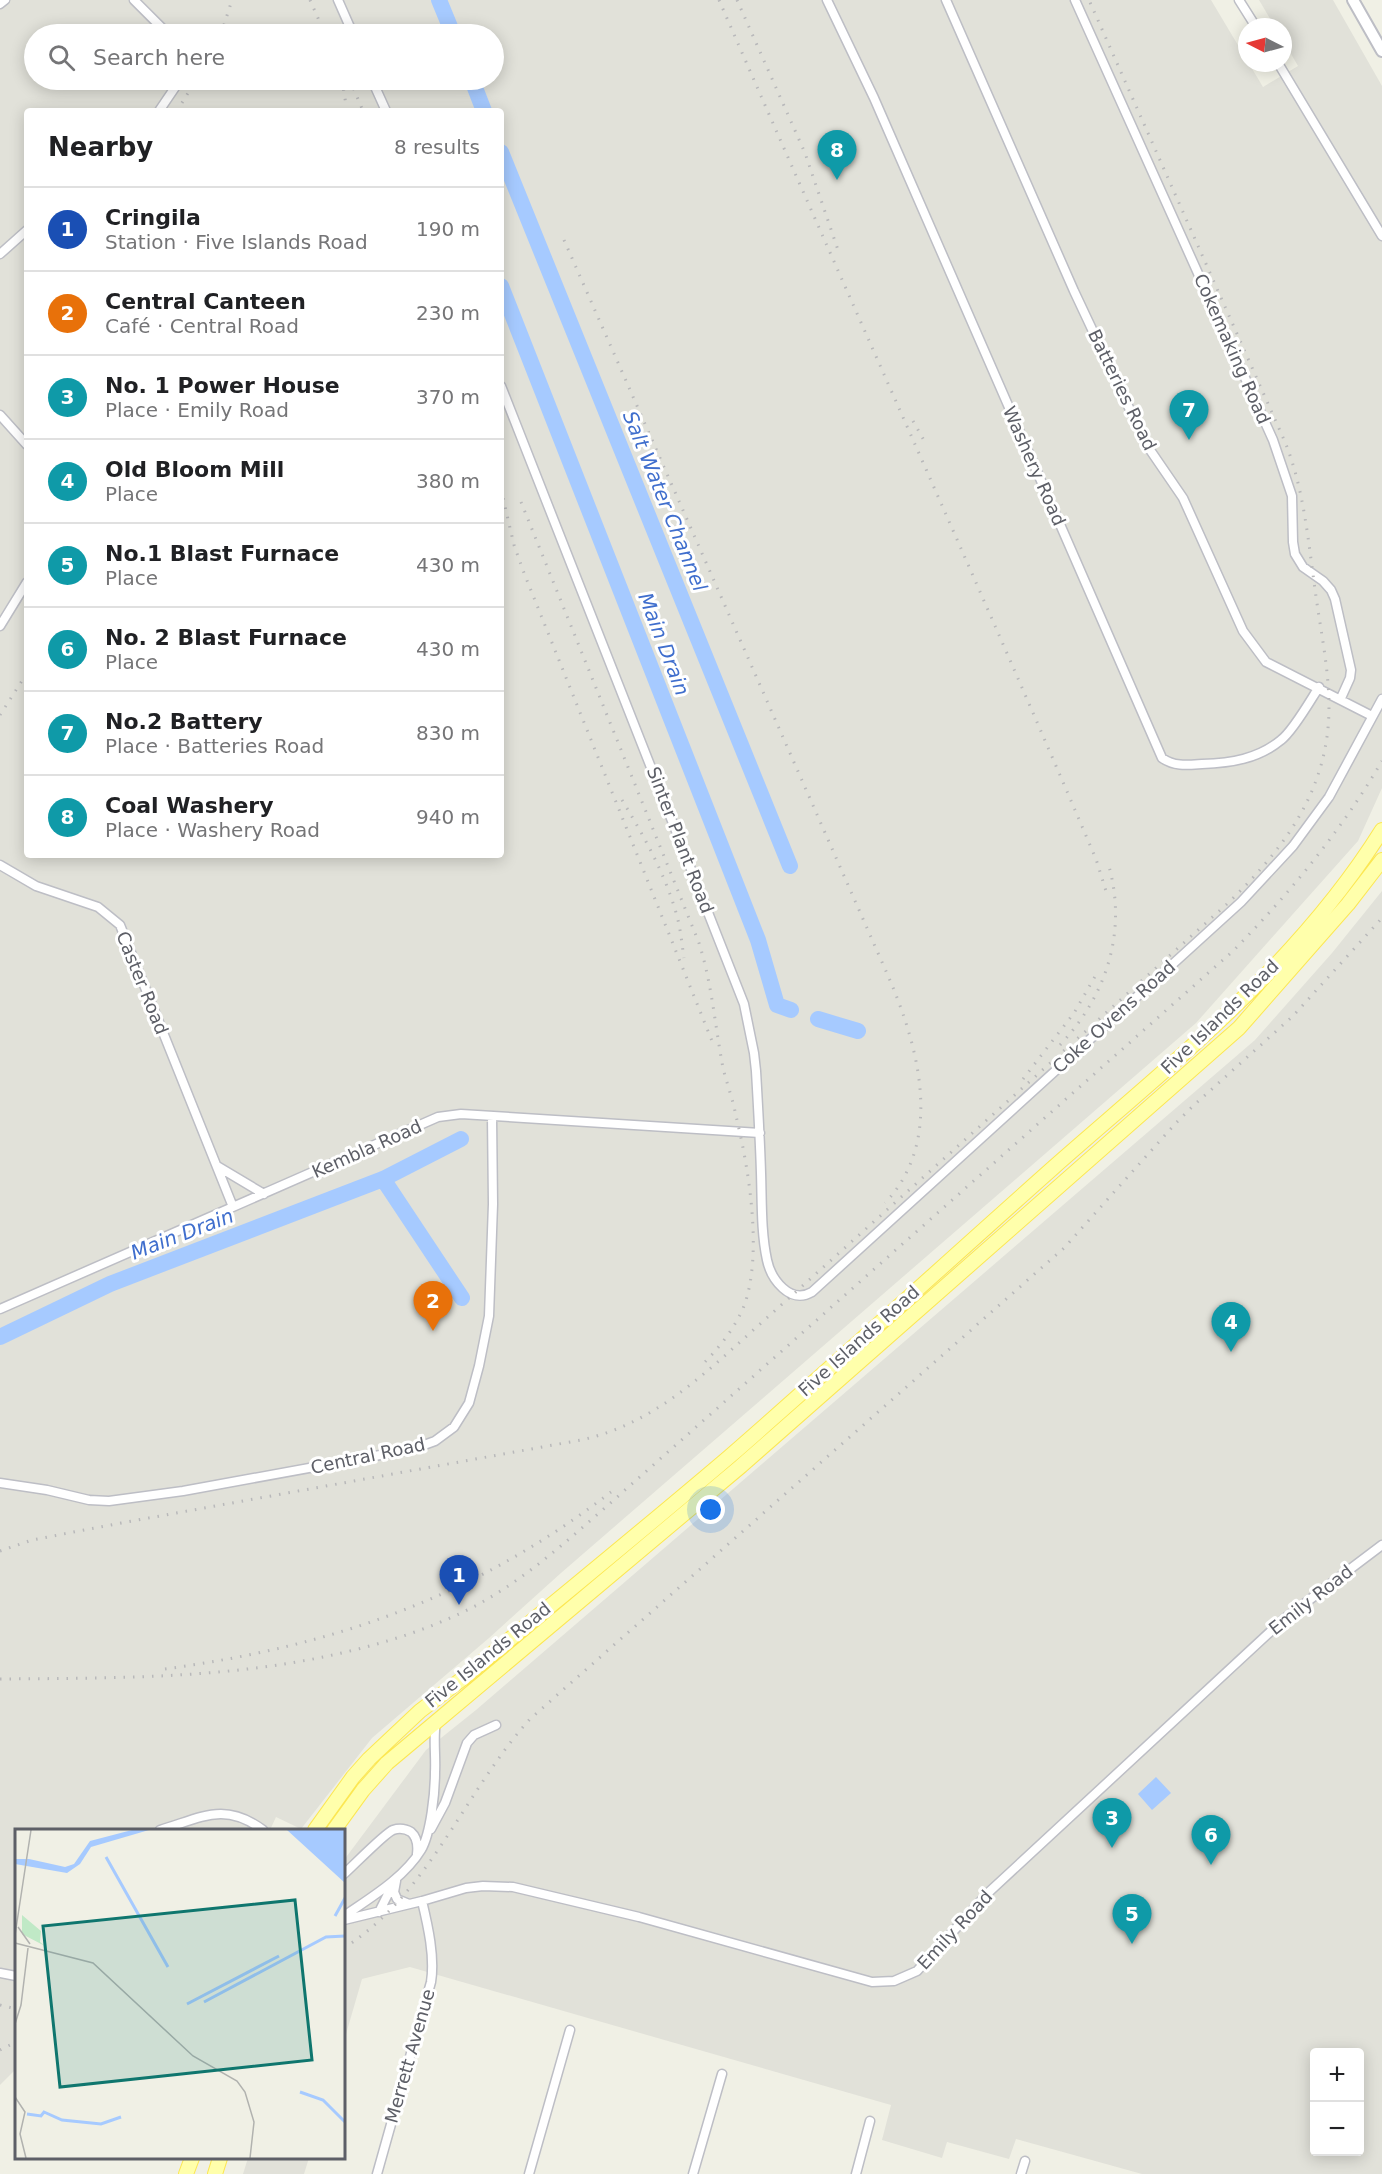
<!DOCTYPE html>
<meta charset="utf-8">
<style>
:root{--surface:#fff;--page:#f2f2f2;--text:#202124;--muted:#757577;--line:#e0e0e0;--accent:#b45309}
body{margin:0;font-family:"DejaVu Sans",sans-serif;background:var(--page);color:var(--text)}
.controls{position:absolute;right:18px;bottom:18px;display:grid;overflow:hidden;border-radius:6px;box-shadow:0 3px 15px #0003}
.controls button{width:54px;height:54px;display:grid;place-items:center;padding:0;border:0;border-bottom:2px solid var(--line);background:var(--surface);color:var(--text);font:30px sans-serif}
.compass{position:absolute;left:1238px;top:18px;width:54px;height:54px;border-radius:50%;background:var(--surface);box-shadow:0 3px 15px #0003;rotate:276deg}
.you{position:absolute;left:711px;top:1510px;width:21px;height:21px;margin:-15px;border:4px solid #fff;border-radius:50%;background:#1a73e8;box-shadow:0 0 0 9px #1a73e833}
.badge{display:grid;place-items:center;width:39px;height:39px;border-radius:50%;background:var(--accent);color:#fff;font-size:20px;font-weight:700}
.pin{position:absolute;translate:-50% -50px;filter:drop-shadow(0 2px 3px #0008)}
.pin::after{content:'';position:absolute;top:32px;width:21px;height:18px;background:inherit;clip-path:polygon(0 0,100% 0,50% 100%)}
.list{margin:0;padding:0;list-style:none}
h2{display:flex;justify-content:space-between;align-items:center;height:78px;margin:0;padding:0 24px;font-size:26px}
h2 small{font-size:20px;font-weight:400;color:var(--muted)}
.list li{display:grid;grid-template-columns:39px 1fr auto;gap:18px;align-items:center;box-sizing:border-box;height:84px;padding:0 24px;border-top:2px solid var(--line)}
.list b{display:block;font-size:22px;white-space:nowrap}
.list p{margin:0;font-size:20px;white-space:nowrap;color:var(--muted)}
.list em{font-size:20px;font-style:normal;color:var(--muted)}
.icon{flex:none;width:33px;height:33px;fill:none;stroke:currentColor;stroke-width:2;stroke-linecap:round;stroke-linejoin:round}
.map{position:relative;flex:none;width:1382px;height:2174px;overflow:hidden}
.search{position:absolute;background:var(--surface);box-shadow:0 3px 15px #0003;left:24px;top:24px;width:480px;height:66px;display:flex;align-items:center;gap:15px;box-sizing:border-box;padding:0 21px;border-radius:33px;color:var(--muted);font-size:22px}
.panel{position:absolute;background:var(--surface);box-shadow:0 3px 15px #0003;left:24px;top:108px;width:480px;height:750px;border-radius:6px}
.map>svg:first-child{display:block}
</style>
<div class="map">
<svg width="1382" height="2174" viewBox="0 0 1382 2174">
<rect width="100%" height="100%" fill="#f0f0e5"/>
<path fill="#e1e1d9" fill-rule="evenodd" d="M0 0H1211L1263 87 1298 66 1283 40V27H1275L1259 0H1333L1382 86V788L1358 841 1196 1023 561 1573 489 1638 372 1738 301 1829 276 1817 270 1830H16V2069L0 2085ZM34 34H494V80H34ZM27 111H501V855H27Z
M1382 891V2174H1142L1016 2139 1009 2159 947 2142 942 2158 882 2140 891 2105 410 1967 362 1979 344 2041V1860L426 1750 476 1710 1255 1040 1332 953ZM1314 2052H1360V2152H1314Z
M248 2158H309L304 2174H243Z"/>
<path fill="#a6caff" d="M1156 1777 1171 1793 1152 1810 1138 1794Z"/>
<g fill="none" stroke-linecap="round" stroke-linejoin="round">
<path stroke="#a6caff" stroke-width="16" d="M439 0 453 34
M472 80 484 111
M501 152 790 866
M501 286 758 940 777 1005 791 1010
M818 1019 858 1031
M383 1179 462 1298
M0 1337 110 1284 383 1179 461 1139"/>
<defs>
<path id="minor" d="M134 0 168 34
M338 0 353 34
M827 0 874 98 1162 758C1175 767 1188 765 1202 764 1231 763 1258 759 1281 740 1293 731 1310 701 1319 687
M946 0 1074 291 1146 444 1183 498 1243 631 1266 662 1372 716
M1075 0 1273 440 1292 496 1293 542 1295 554 1303 567 1323 581 1331 590 1335 599 1351 670 1350 678 1341 698
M1239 0 1256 27
M0 4 5 0
M1278 63 1382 236
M372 80 386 111
M159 111 180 80
M0 254 27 230
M501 386 744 1004 754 1053 756 1071C758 1105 760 1139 761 1173 762 1202 761 1232 767 1260 771 1279 790 1305 812 1292L1241 902 1293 846 1329 797 1382 699
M0 415 27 445
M0 626 27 582
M0 865 36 886 98 907 120 925 233 1207
M217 1166 264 1194
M0 1309 438 1117 461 1114 760 1133
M0 1483 47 1490 89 1500 109 1501 183 1491 413 1449 435 1441 454 1427 469 1403 479 1366 489 1316 493 1204 492 1117
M431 1829 445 1803 467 1743 474 1735 496 1725
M160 1830C201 1818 224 1801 263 1830
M344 1874C353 1866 385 1833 393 1830 399 1828 406 1829 411 1832 418 1838 418 1846 417 1854
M396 1881 394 1892 397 1899 409 1904
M379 1912 393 1884
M344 1916C370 1898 404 1878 421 1850 431 1833 435 1792 435 1772 436 1755 433 1738 436 1721
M344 1920 422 1901 466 1888 483 1886 513 1887 639 1917 872 1982 894 1981 917 1971 989 1892 1284 1619 1382 1545
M0 1973 16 1976
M377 2174 431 1982C435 1957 428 1926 422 1901
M529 2174 570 2030
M693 2174 722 2074
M856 2174 870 2121
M1021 2174 1025 2161"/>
<path id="tertiary" d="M1353 0 1382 51"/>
<path id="primary" d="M315 1830 353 1777 369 1759 420 1711 462 1679C551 1605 641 1532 729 1457 838 1362 945 1264 1054 1167 1172 1063 1297 966 1382 830
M334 1830 363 1790 387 1763 741 1466 1239 1028 1348 904 1382 860
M186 2174 192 2158
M215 2174 220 2158"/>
</defs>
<use href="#minor" stroke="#bdbec5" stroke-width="11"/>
<use href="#tertiary" stroke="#bdbec5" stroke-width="14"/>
<use href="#primary" stroke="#fce752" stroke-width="16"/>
<use href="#minor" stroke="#fff" stroke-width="8"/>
<use href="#tertiary" stroke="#fff" stroke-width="10"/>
<use href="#primary" stroke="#ffffab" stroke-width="14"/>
<path stroke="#b8b8ba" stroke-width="3" stroke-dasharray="1.5 8" stroke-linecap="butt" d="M310 0 325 34
M719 0C844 287 973 571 1096 859L1106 891
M737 0 805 153 839 253
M221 34 232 0
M342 80 347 111
M350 80 363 111
M177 111 196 80
M564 240 889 978C919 1048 944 1141 885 1203
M913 421 926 444
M501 489 514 545 524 573 714 1046
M521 502 699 943C712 984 715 1026 723 1068 727 1084 733 1100 736 1116 749 1169 763 1255 744 1306 735 1328 719 1348 702 1365
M0 715 27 673
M622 800C645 838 667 877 678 920 681 933 682 945 684 958
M1060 1045C1107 995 1128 930 1108 863
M1023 1079 1074 1013 1097 973
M0 1551 32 1540 121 1523 581 1440C659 1423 711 1367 769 1316L1227 904C1284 849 1329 790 1329 707 1329 668 1320 628 1315 589 1308 540 1304 489 1285 442L1089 0
M165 1669C334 1646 475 1597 611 1492
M0 1679C122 1678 243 1679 362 1648 401 1638 441 1624 477 1605 526 1578 566 1542 607 1506L1233 951C1290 893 1341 831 1382 761
M344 1948C430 1893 464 1792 530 1719L1064 1248 1175 1124 1193 1106 1293 1016 1382 918
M0 2005 16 2009
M0 2050 16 2042"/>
</g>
<g text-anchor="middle" stroke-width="6" stroke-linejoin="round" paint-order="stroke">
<g font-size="18" fill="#5d5f67" stroke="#fff">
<text transform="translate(1232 349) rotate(66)" y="6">Cokemaking Road</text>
<text transform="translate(1122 390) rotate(64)" y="6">Batteries Road</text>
<text transform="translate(1034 466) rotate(66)" y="6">Washery Road</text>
<text transform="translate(680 840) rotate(69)" y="6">Sinter Plant Road</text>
<text transform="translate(142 983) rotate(68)" y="6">Caster Road</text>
<text transform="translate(1114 1017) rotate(-42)" y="6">Coke Ovens Road</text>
<text transform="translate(1220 1017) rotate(-44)" y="6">Five Islands Road</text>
<text transform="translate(367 1149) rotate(-24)" y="6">Kembla Road</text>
<text transform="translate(859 1341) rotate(-42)" y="6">Five Islands Road</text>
<text transform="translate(368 1456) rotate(-12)" y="6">Central Road</text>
<text transform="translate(1311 1600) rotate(-38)" y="6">Emily Road</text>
<text transform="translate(488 1655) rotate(-39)" y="6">Five Islands Road</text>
<text transform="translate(955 1930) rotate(-47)" y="6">Emily Road</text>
<text transform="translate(410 2056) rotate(-74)" y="6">Merrett Avenue</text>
</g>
<g font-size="20" font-style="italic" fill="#3f6ecd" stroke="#fff">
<text transform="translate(665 501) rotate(68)" y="7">Salt Water Channel</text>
<text transform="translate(664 644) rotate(69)" y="7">Main Drain</text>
<text transform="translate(182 1234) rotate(-21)" y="7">Main Drain</text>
</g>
</g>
<g transform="translate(15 1829)">
<rect width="330" height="330" fill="#f0f0e5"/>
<path d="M7 86 26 102 25 113 30 117 7 105Z" fill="#c0e9c6"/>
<path d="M117 1H134L76 18 65 35 52 44 0 35V30H14L50 38 59 35 75 12ZM272 1H330V54Z" fill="#a6caff"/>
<path fill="none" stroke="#a6caff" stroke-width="3" d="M91 28 153 138M320 87 330 69M189 173 311 108 330 107M172 175 264 127M285 263 308 271 330 293M12 285 26 287 29 283 47 291 86 295 106 288"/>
<path fill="none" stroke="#b1b2af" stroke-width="1.5" d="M3 98 15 115M0 106 16 1M0 114 78 134 178 227 222 252 230 263 239 293 235 329M0 195 6 176 13 119M0 268 10 283 5 305 11 329"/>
<path fill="#0f766e" fill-opacity="0.15" stroke="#0f766e" stroke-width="3" d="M280 71 297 231 45 258 28 97Z"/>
<rect width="330" height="330" fill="none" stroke="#5d5f67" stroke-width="3"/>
</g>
</svg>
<div class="controls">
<button>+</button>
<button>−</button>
</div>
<svg class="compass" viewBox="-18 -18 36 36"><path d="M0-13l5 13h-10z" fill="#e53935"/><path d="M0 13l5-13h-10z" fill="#757577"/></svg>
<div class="you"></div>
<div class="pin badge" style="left:459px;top:1605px;background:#1a4fb4">1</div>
<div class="pin badge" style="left:433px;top:1331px;background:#e8710a">2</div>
<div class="pin badge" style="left:1112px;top:1848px;background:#0f9aa8">3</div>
<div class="pin badge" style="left:1231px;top:1352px;background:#0f9aa8">4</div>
<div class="pin badge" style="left:1132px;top:1944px;background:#0f9aa8">5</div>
<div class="pin badge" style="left:1211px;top:1865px;background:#0f9aa8">6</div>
<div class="pin badge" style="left:1189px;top:440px;background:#0f9aa8">7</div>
<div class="pin badge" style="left:837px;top:180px;background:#0f9aa8">8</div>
<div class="search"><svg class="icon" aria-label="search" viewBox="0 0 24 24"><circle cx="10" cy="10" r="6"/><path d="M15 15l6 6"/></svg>Search here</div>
<section class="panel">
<h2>Nearby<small>8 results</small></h2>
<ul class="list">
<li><span class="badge" style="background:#1a4fb4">1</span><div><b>Cringila</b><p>Station · Five Islands Road</p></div><em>190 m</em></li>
<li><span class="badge" style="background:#e8710a">2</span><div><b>Central Canteen</b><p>Café · Central Road</p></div><em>230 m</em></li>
<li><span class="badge" style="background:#0f9aa8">3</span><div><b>No. 1 Power House</b><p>Place · Emily Road</p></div><em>370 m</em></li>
<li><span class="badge" style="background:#0f9aa8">4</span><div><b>Old Bloom Mill</b><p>Place</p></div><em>380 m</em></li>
<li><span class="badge" style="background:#0f9aa8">5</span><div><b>No.1 Blast Furnace</b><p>Place</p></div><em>430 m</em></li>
<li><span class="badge" style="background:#0f9aa8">6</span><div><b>No. 2 Blast Furnace</b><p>Place</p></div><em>430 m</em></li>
<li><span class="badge" style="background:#0f9aa8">7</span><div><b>No.2 Battery</b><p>Place · Batteries Road</p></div><em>830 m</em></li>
<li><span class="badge" style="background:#0f9aa8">8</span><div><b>Coal Washery</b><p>Place · Washery Road</p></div><em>940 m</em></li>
</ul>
</section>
</div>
